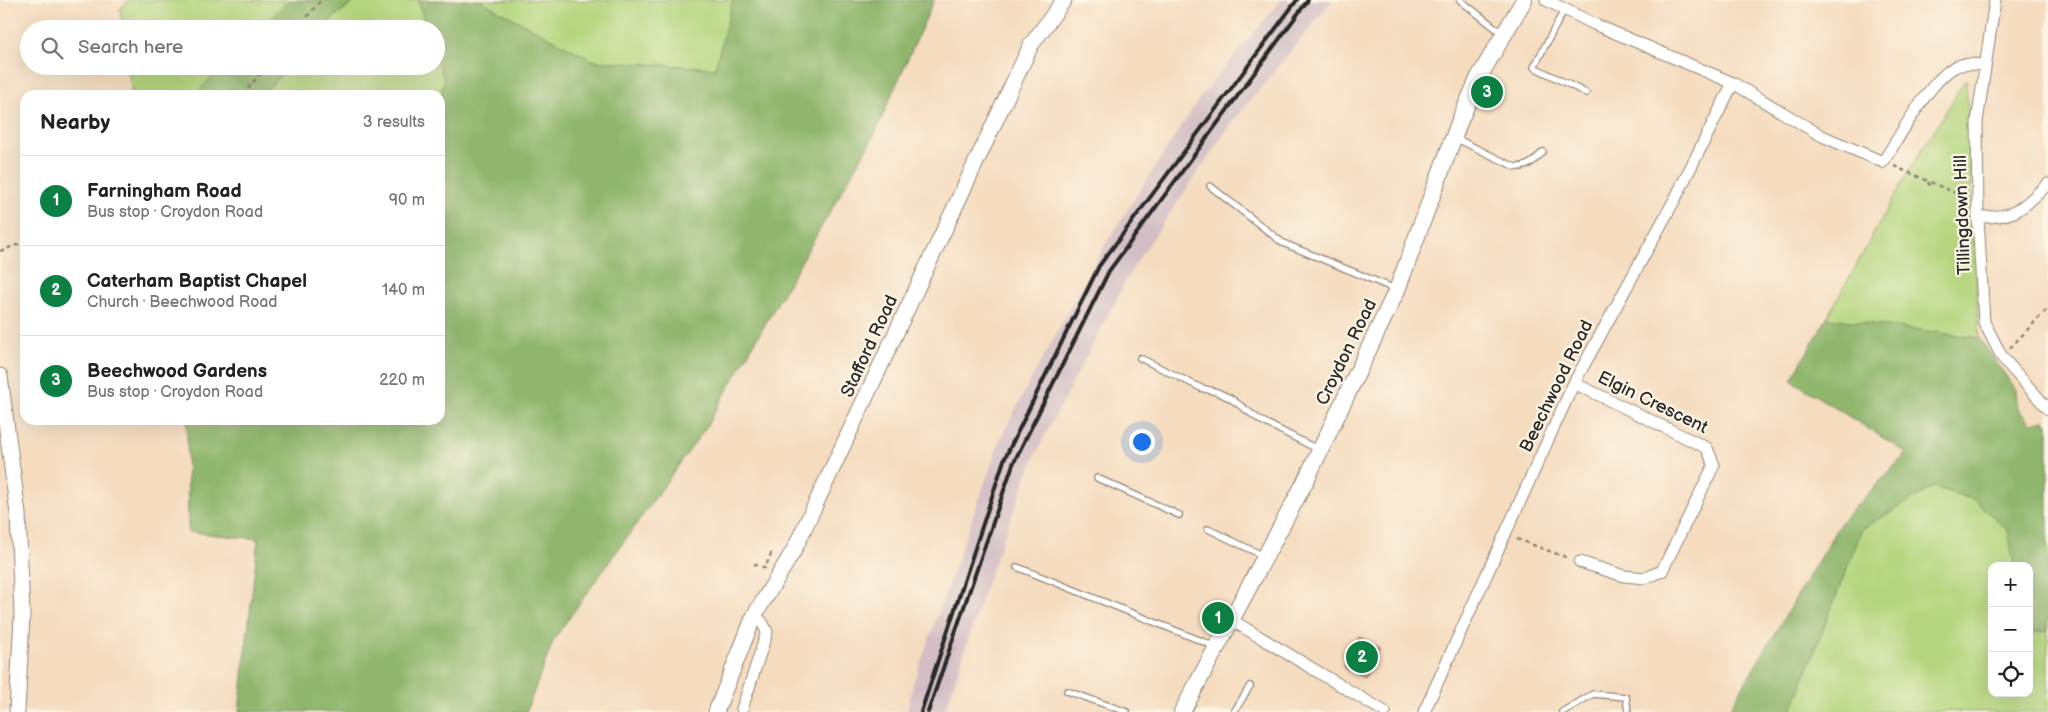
<!DOCTYPE html>
<meta charset="utf-8">
<style>
:root{--surface:#fff;--page:#f6f6f6;--text:#222;--muted:#767676;--line:#e0e0e0;--accent:#0b8043}
body{margin:0;font-family:"Balsamiq Sans",sans-serif;background:var(--page);color:var(--text)}
.controls{position:absolute;right:15px;bottom:15px;display:grid;overflow:hidden;border-radius:10px;box-shadow:0 5px 20px #0002}
.controls button{width:45px;height:45px;display:grid;place-items:center;padding:0;border:0;border-bottom:1px solid var(--line);background:var(--surface);color:var(--text);font:25px sans-serif}
.you{position:absolute;left:1141px;top:441px;width:18px;height:18px;margin:-12px;border:4px solid #fff;border-radius:50%;background:#1a73e8;box-shadow:0 0 0 8px #1a73e833}
.badge{display:grid;place-items:center;width:32px;height:32px;border-radius:50%;background:var(--accent);color:#fff;font-size:16px;font-weight:700}
.pin{position:absolute;translate:-50% -50%;border:2px solid #fff;box-shadow:0 1px 5px #0006}
.list{margin:0;padding:0;list-style:none}
h2{display:flex;justify-content:space-between;align-items:center;height:65px;margin:0;padding:0 20px;font-size:21px}
h2 small{font-size:16px;font-weight:400;color:var(--muted)}
.list li{display:grid;grid-template-columns:32px 1fr auto;gap:15px;align-items:center;box-sizing:border-box;height:90px;padding:0 20px;border-top:1px solid var(--line)}
.list b{display:block;font-size:19px;white-space:nowrap}
.list p{margin:0;font-size:16px;white-space:nowrap;color:var(--muted)}
.list em{font-size:16px;font-style:normal;color:var(--muted)}
.icon{flex:none;width:28px;height:28px;fill:none;stroke:currentColor;stroke-width:2;stroke-linecap:round;stroke-linejoin:round}
.map{position:relative;flex:none;width:2048px;height:712px;overflow:hidden}
.search{position:absolute;background:var(--surface);box-shadow:0 5px 20px #0002;left:20px;top:20px;width:425px;height:55px;display:flex;align-items:center;gap:12px;box-sizing:border-box;padding:0 18px;border-radius:28px;color:var(--muted);font-size:19px}
.panel{position:absolute;background:var(--surface);box-shadow:0 5px 20px #0002;left:20px;top:90px;width:425px;height:335px;border-radius:15px}
.map>svg:first-child{display:block}
</style>
<div class="map">
<svg width="2048" height="712" viewBox="0 0 2048 712">
<rect width="100%" height="100%" fill="#fcf5e5"/>
<filter id="ink" filterUnits="userSpaceOnUse"><feTurbulence type="fractalNoise" baseFrequency=".02" numOctaves="2"/><feDisplacementMap in="SourceGraphic" scale="10" xChannelSelector="R" yChannelSelector="G"/><feConvolveMatrix kernelMatrix="1 2 1 2 8 2 1 2 1" color-interpolation-filters="sRGB"/></filter>
<filter id="wash" filterUnits="userSpaceOnUse"><feTurbulence type="fractalNoise" baseFrequency=".0096" numOctaves="4" result="noise"/><feDisplacementMap in="SourceGraphic" scale="20" xChannelSelector="R" yChannelSelector="G"/><feGaussianBlur stdDeviation="1.12" result="paint"/><feColorMatrix in="noise" values="0 0 0 0 0 0 0 0 0 0 0 0 0 0 0 0 0 1.4 0 .05"/><feComposite in="paint" operator="in"/></filter>
<g filter="url(#wash)">
<rect width="100%" height="100%" fill="#f5dcbf"/>
<path fill="#d2bec4" d="M1281 0H1333L1230 125 1132 269 1035 455 985 587 945 712H907L913 684 1000 440 1029 383 1105 245 1201 96Z"/>
<path fill="#b4d57d" stroke="#708054" d="M129 0H289L260 29H123L120 9Z
M357 0H418L427 29H323L335 16Z
M481 0H733L716 68 594 61 484 3Z
M436 56 444 80 440 102V95H262L289 66H436Z
M128 66H223L194 95H132Z
M1966 79 1979 338 1827 318 1904 179Z
M1933 487 1975 500 2009 531 2014 566H1992V693H2029V633L2048 631V712H1791L1862 529Z"/>
<path fill="#8fb66c" stroke="#5d704c" d="M289 0H357L335 16 323 29H260Z
M418 0H481L484 3 594 61 715 68 733 0H934L873 137 706 427 554 639 526 712H239L258 539 188 532 187 420H440V102L444 80 436 56V29H427Z
M223 66H289L262 95H194Z
M1827 318 1979 338 2016 390 2018 409 2032 423 2044 420 2048 424V631L2029 633V566H2014L2008 531 1975 500 1933 487 1862 529 1791 712H1728L1841 522 1907 453 1791 380Z"/>
<g id="blocks">
<path fill="#df948d" d="M1359 637 1380 648 1365 677 1344 667Z"/>
</g>
</g>
<g filter="url(#ink)">
<use href="#blocks" fill-opacity="0" stroke="#908475" stroke-width="1"/>
<g fill="none" stroke-linecap="round" stroke-linejoin="round">
<defs>
<path id="service" d="M1460 0 1503 34
M1564 10 1534 67 1586 93
M1455 138 1515 167C1528 168 1534 161 1543 152
M1210 186 1283 243 1395 289
M1140 358 1201 388 1217 392 1230 398 1260 420 1319 450
M1097 478 1179 515
M1208 529 1264 556
M1017 567 1214 646
M1067 691 1127 712
M1234 712 1250 686
M1562 712 1593 694 1626 697 1628 712"/>
<path id="minor" d="M1546 0 1594 24 1733 83 1822 136 1883 162C1899 138 1931 77 1957 66 1965 63 1975 64 1984 65
M1995 0 1977 122 1978 217 1984 322 2002 357 2048 409
M1978 217C2016 218 2021 209 2048 184
M1574 383 1707 448 1714 465 1662 571 1645 578 1624 576 1580 562
M1233 621 1385 712
M743 712 742 709 767 632 762 622 754 616
M1424 712 1574 383 1675 199 1733 83"/>
<path id="tertiary" d="M0 376 18 514 22 616 17 712
M716 712 754 616 794 550 1031 45 1064 0"/>
<path id="secondary" d="M1182 712 1304 484 1397 290 1460 120 1479 77 1524 0"/>
</defs>
<use href="#service" stroke="#908475" stroke-width="8"/>
<use href="#minor" stroke="#908475" stroke-width="13"/>
<use href="#tertiary" stroke="#908475" stroke-width="17"/>
<use href="#secondary" stroke="#908475" stroke-width="18"/>
<path stroke="#908475" stroke-width="2.5" stroke-dasharray="4 4" stroke-linecap="butt" d="M297 29 321 0
M243 95 266 66
M1894 166 1964 197
M1928 182 1931 188
M0 251 25 242
M2010 348 2048 308
M1517 539 1568 558
M754 564 765 568 771 554 775 556"/>
<use href="#service" stroke="#fff" stroke-width="5.5"/>
<use href="#minor" stroke="#fff" stroke-width="11"/>
<use href="#tertiary" stroke="#fff" stroke-width="15"/>
<use href="#secondary" stroke="#fff" stroke-width="16"/>
<path stroke="#2b2b2b" stroke-width="4" d="M921 712 1004 460 1099 266 1297 0
M928 712 1013 464 1109 271 1308 0"/>
</g>
</g>
<g text-anchor="middle" stroke-width="4.5" stroke-linejoin="round" paint-order="stroke">
<g font-size="18" fill="#2b2b2b" stroke="#fcf5e5">
<text transform="translate(1962 215) rotate(-92)" y="6">Tillingdown Hill</text>
<text transform="translate(869 346) rotate(-65)" y="6">Stafford Road</text>
<text transform="translate(1346 352) rotate(-64)" y="6">Croydon Road</text>
<text transform="translate(1556 386) rotate(-64)" y="6">Beechwood Road</text>
<text transform="translate(1653 402) rotate(26)" y="6">Elgin Crescent</text>
</g>
</g>
</svg>
<div class="controls">
<button>+</button>
<button>−</button>
<button><svg class="icon" aria-label="locate" viewBox="0 0 24 24"><circle cx="12" cy="12" r="6"/><path d="M12 2v4M12 18v4M2 12h4M18 12h4"/></svg></button>
</div>
<div class="you"></div>
<div class="pin badge" style="left:1218px;top:618px">1</div>
<div class="pin badge" style="left:1362px;top:657px">2</div>
<div class="pin badge" style="left:1487px;top:92px">3</div>
<div class="search"><svg class="icon" aria-label="search" viewBox="0 0 24 24"><circle cx="10" cy="10" r="6"/><path d="M15 15l6 6"/></svg>Search here</div>
<section class="panel">
<h2>Nearby<small>3 results</small></h2>
<ul class="list">
<li><span class="badge">1</span><div><b>Farningham Road</b><p>Bus stop · Croydon Road</p></div><em>90 m</em></li>
<li><span class="badge">2</span><div><b>Caterham Baptist Chapel</b><p>Church · Beechwood Road</p></div><em>140 m</em></li>
<li><span class="badge">3</span><div><b>Beechwood Gardens</b><p>Bus stop · Croydon Road</p></div><em>220 m</em></li>
</ul>
</section>
</div>
